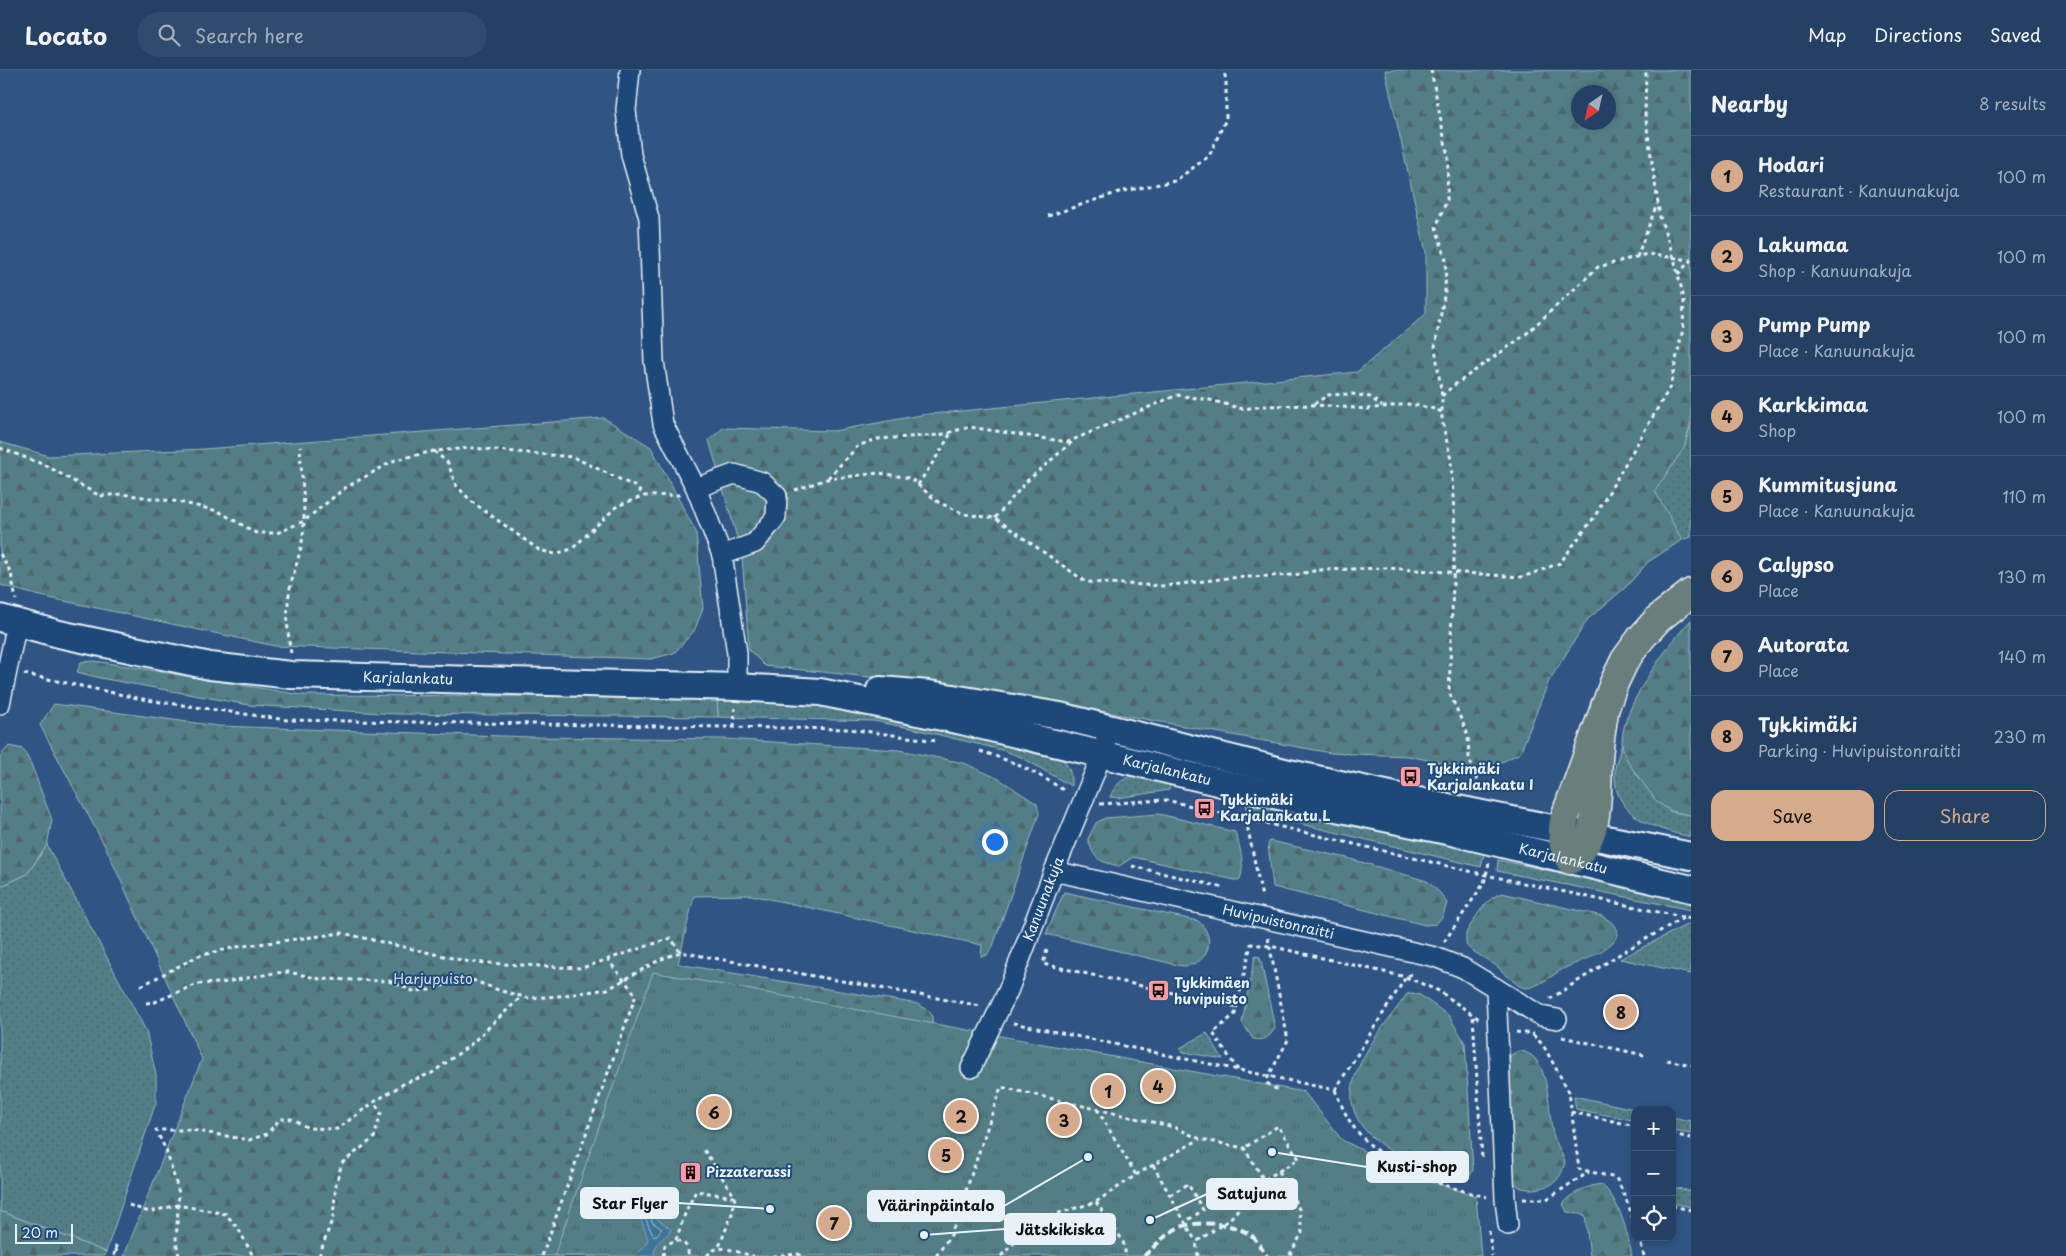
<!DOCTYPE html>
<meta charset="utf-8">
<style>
:root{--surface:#244064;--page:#304b6d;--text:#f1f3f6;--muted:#a3afbf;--line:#415978;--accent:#d6ab8b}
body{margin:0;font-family:"Playpen Sans",sans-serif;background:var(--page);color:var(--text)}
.controls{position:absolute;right:15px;bottom:15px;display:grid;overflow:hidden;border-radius:10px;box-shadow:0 2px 8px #0003}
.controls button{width:45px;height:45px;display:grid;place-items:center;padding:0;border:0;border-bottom:1px solid var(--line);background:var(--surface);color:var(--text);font:25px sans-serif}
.compass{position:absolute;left:1571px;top:15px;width:45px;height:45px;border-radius:50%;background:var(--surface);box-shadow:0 2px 8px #0003;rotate:214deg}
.scale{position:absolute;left:15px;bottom:12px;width:58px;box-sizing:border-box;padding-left:5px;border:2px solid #e8f1f8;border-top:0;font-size:14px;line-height:18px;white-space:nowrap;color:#e8f1f8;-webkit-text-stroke:4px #1f4a7a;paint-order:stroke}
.you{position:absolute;left:994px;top:771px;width:18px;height:18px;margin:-12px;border:4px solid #fff;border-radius:50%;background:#1a73e8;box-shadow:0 0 0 8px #1a73e833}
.badge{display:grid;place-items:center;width:32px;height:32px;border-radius:50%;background:var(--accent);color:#111;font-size:16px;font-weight:700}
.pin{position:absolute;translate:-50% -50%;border:2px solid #fff;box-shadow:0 1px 5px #0006}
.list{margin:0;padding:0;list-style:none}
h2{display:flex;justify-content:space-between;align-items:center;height:65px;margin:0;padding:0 20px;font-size:21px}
h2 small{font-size:16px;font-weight:400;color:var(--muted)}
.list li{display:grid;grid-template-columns:32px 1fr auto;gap:15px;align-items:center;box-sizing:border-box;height:80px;padding:0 20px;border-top:1px solid var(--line)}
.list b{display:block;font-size:19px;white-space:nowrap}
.list p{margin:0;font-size:16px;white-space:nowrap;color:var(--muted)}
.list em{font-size:16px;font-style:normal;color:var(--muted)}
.actions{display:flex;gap:10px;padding:15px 20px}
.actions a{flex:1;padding:11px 0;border:1px solid var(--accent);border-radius:15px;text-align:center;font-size:18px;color:var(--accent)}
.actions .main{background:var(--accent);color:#111}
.icon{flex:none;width:28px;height:28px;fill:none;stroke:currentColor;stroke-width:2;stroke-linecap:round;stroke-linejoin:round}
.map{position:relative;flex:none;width:1691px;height:1186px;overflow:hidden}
header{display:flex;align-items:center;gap:30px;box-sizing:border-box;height:70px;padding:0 25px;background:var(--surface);border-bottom:1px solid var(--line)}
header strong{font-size:24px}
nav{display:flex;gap:28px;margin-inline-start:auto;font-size:18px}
.search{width:350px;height:45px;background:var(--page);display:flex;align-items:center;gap:12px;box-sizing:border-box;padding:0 18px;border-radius:28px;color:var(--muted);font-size:19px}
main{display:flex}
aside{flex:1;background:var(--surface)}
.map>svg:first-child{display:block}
</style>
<header>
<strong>Locato</strong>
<div class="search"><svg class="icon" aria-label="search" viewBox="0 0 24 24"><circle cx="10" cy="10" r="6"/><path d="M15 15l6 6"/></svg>Search here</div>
<nav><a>Map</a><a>Directions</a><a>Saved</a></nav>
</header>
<main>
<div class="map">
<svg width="1691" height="1186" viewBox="0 0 1691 1186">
<defs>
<pattern id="grass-dots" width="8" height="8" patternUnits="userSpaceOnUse" patternTransform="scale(1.25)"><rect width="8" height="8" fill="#527e86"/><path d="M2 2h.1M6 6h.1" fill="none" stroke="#4d666b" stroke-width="1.8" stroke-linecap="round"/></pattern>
<pattern id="forest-firs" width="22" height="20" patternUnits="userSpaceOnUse" patternTransform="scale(1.25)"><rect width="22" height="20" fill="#527e86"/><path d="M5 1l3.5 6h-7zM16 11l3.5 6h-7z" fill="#4d666b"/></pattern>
<pattern id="park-tufts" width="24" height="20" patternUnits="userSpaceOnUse" patternTransform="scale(1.25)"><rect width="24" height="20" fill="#527e86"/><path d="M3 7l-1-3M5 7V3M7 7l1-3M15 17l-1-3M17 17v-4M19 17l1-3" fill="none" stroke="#4d666b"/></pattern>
<pattern id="water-ripples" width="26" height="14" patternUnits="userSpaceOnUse" patternTransform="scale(1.25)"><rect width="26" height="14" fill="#3e769a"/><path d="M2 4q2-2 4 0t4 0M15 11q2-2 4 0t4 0" fill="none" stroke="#425f72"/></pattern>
</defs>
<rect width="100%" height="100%" fill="#305585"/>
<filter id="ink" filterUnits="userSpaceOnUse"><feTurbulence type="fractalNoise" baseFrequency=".02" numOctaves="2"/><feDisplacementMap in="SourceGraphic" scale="10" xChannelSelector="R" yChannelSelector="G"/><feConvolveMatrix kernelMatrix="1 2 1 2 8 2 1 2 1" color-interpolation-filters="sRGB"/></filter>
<g filter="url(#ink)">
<path fill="url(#grass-dots)" stroke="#9db8bf" d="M1691 352V467L1682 470 1654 421 1684 378Z
M717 627 825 633 1055 684C1068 692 1072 701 1071 716L1021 687 1002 680 915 659 874 651 718 647Z
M1622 673 1628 691 1654 728 1671 742 1691 745V767C1654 759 1611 746 1615 699 1616 691 1620 681 1622 673Z
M1138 704 1172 711 1169 720 1118 728 1110 727C1115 714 1124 707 1138 704Z
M1247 733 1322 745 1484 784 1481 797 1246 741Z
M47 775 146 961 156 1005V1032L106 1182 0 1141V817L27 804Z
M1498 790 1690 830 1691 840 1497 801Z
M1688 854 1691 855V904L1620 889Z
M1207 963 1223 989 1183 982 1180 978Z
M1574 1026 1634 1039 1632 1050 1576 1039Z
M1672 1047 1691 1051V1064L1672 1061Z
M1672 1117 1691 1121V1137L1672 1133Z"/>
<path fill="url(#forest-firs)" stroke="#9db8bf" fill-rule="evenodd" d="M1385 0H1691V352L1684 378 1655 421 1682 470 1648 492 1626 517 1588 549 1549 611 1520 683 1504 691 1475 700 1408 686 1331 683 975 618 765 596 749 580 742 485 709 370 723 358 834 361 921 345 1357 302 1426 244V182ZM1578 22H1608V52H1578Z
M604 348 651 377 696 462 703 539 694 561 674 583 651 589 275 576 36 525 0 515V372L49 386 204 379Z
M1691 550V745C1663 741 1659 735 1643 713 1635 702 1622 687 1622 672 1622 636 1667 576 1691 550Z
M95 591 302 625 717 627 718 647 398 644 249 635 100 608 77 602 81 592Z
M54 634 218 656 531 667 725 669 899 680 964 693 999 709 1037 734 1039 744 993 876 987 885 981 887 982 875 751 825 694 826 678 894 918 934C929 942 935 942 931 957L596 1186H124L202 989 107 780 40 655Z
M9 676 23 679 31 694 52 750 47 775 27 804 0 817V686Z
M1159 744 1235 762C1240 775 1246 798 1239 811L1133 787 1119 796C1098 791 1094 790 1088 769L1096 753 1105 748Z
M1270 771 1347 788 1427 811 1440 823 1447 833 1443 846 1436 854 1425 855 1273 817 1268 774Z
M1064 822 1198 851C1218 867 1208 897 1182 896L1046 864Z
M1502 823 1602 846C1646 870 1581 890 1563 899 1552 905 1538 918 1525 918 1517 917 1503 901 1495 895 1490 891 1469 880 1467 876 1465 871 1465 862 1469 858 1477 845 1487 827 1502 823Z
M1255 886 1260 887 1275 958C1269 968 1265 971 1253 969L1242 952Z
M1413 923 1420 925 1449 946 1465 973 1473 1100 1468 1109 1460 1111C1416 1095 1332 1068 1356 1004 1366 975 1390 949 1407 924Z
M1518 981C1550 981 1548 1037 1552 1059 1554 1070 1561 1081 1565 1091 1561 1112 1551 1118 1531 1119 1523 1119 1519 1118 1514 1112L1509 991 1511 985Z
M1601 1114C1620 1130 1627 1162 1632 1186H1590L1585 1145 1567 1142 1563 1134C1572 1123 1587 1116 1601 1114Z
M0 1141 106 1182 105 1186H0Z"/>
<path fill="url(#park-tufts)" stroke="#9db8bf" d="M653 902 1304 1022 1342 1070 1398 1098 1433 1112 1476 1126 1481 1186H554Z"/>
<path fill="url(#water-ripples)" stroke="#82a7c0" d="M645 1138H650L659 1143 657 1149 671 1159C667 1170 655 1167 654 1186H634L644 1177 648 1169 640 1146Z"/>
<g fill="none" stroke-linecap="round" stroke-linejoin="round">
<path stroke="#a4c0d2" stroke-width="1" d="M646 1143 651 1145 652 1152 662 1159 656 1166 653 1165 645 1148Z"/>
<defs>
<g id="street">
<path d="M630 0 626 40 631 85 649 148 654 291 663 354 696 418 722 485 737 583V617"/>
<path d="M696 418 734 404 762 412 777 426 776 447 755 473 722 485"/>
<path d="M0 634 17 553"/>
<path id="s1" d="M1054 801 1435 887 1463 898 1541 946 1557 949"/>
<path d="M1496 918 1505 1129 1508 1155"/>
<path id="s2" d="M971 998 1008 921 1054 801 1095 702 1105 673"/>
</g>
<g id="secondary">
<path id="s3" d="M0 548 59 564 210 596 291 605 737 617 820 622 962 651 1255 721 1452 762 1691 819"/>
<path d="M880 620 929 624 1060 646 1289 703 1413 730 1691 786"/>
</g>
<path id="highway" d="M1605 636C1602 654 1599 672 1598 690 1596 724 1602 768 1570 790 1562 775 1561 763 1565 747L1614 613 1625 590 1641 568 1658 549 1691 523"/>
</defs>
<use href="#street" stroke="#e8f1f8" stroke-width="22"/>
<use href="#secondary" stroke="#e8f1f8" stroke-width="30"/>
<use href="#highway" stroke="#e8f1f8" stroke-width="31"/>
<path stroke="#e8f1f8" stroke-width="3" stroke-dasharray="4 4" stroke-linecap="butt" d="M1431 0 1448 87 1447 130 1436 157 1446 190 1445 221 1435 277 1442 327V350L1451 390 1455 461 1449 622 1468 665 1469 688 1481 721
M1048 146 1119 122 1175 111 1209 86 1226 49V9L1223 0
M1637 187 1657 134
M1678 204 1691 190
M1442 326 1453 316 1525 265 1598 197 1647 184 1691 190
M1314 334 1328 325 1352 324 1370 327 1382 336
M0 378 45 395 100 426 122 424 179 432 218 441 256 463H277L304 451 345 418 395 390 434 381 472 378 573 387 634 416 645 426 680 425
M434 381 448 393 456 415 471 431 539 480 555 484 572 479 617 436 644 426
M828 408 858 376 876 369 940 365 969 357 1068 372 1177 325 1210 330 1243 339 1264 336 1316 335 1367 339 1409 334 1431 338 1442 342
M918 415C929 397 942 381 951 362
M795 420 827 409 879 403 910 408 938 432 964 444 995 448 1086 512 1165 516 1228 508 1294 505 1319 500 1386 498 1523 507 1560 493 1595 446 1670 317 1683 259 1684 229 1674 188 1660 147 1645 44 1646 0
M995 448 1027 411 1072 372
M0 484 11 503 16 530
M291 583C287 563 286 539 290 518 294 500 301 483 303 465 306 436 301 405 300 376
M24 604 147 630 287 650 849 659 937 671
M734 657 735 638
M980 681C1012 691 1039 703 1066 722
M1100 734 1166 730 1486 805 1691 849
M1246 750 1262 827
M1132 796 1225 818
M1268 868 1288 970 1268 1007 1267 1013 1279 1021
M1444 872 1484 813 1489 793
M1047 880 1043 894 1236 937
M141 916 198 886 236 877 342 863 470 892 557 897 582 898 671 868 680 882
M1550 929 1623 882 1683 848
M146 933 155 932 197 914 221 913 274 903 289 902 320 909 389 911 413 921 429 920 467 908 501 921 528 928 559 926 608 919 659 890 680 882 981 936
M1473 947 1482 1088
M1013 953 1335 1020
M1516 962 1534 964
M1533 965 1543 975 1569 1022 1579 1099 1616 1108 1625 1126 1635 1154
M1562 967 1648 986
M1667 990 1691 995
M1238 1000 1213 963 1235 944 1251 874 1270 876 1406 907 1439 921 1479 949
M1335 1020C1341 1034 1347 1050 1357 1061 1388 1099 1441 1116 1487 1127
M1335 1020 1406 907 1415 902
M1097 1039 1136 1105
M1571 1042 1631 1055
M1672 1064 1691 1068
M704 1080 735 1127 733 1141 719 1177
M1153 1095 1196 1172
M1279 1101 1299 1139 1302 1163 1289 1186
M1170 1125 1188 1114 1203 1140 1185 1152
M1523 1129H1547L1589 1102
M1096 1132 1123 1171 1126 1186
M129 1135 149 1142 178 1135 226 1144 239 1160 253 1186
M1672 1136 1691 1140
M1489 1161 1492 1186
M1639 1167 1644 1186
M676 1170 686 1141 696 1121 734 1127
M116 1178 117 1186
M114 1186 116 1175
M179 1186 176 1171 179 1123 166 1080 156 1060H191L249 1070 267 1064 280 1049H292L308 1058 337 1059 374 1032 405 1013 432 1003 470 975 521 927
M319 1186 333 1147 336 1114 342 1093 374 1068 381 1043 374 1032
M542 1186 636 925 608 890
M663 1186 665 1175 676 1170C685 1172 689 1177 688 1186
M707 1186C718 1170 738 1184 754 1186
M773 1186 798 1184 803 1186
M936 1186 951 1165 1001 1017 1174 1057 1200 1069 1244 1078 1264 1110 1299 1089 1278 1056 1244 1078
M1001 1186 1016 1171 1049 1146 1096 1132 1139 1103 1200 1069
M1198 1186 1196 1172 1229 1150 1264 1110"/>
<use href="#street" stroke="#1f4a7a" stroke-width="19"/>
<use href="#secondary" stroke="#1f4a7a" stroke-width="26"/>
<use href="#highway" stroke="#6b7f7c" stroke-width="28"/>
<path stroke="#e8f1f8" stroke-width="4" stroke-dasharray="8 4" stroke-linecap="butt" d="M1144 1186C1153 1178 1163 1167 1174 1160 1192 1149 1237 1152 1253 1167 1258 1172 1262 1180 1267 1186"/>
</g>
</g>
<defs>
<symbol id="bus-square" viewBox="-11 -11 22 22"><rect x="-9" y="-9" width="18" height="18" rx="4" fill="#ff9aa2" stroke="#1f4a7a"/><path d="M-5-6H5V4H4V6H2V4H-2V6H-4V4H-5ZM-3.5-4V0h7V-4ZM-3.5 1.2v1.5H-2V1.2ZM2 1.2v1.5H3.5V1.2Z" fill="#111"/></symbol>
<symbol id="building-square" viewBox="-11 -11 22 22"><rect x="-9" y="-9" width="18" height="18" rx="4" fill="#ff9aa2" stroke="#1f4a7a"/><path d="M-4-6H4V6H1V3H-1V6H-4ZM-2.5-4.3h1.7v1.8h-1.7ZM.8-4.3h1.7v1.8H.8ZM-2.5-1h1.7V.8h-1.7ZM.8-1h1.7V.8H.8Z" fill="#111"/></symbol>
</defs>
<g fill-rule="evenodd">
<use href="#bus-square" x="1398" y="694" width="25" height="25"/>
<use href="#bus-square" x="1192" y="726" width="25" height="25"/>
<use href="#bus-square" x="1146" y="908" width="25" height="25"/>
<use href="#building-square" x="678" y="1090" width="25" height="25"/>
</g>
<g text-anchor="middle" stroke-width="4" stroke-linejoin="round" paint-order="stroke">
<g font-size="14" fill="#e8f1f8" stroke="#1f4a7a">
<text dy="5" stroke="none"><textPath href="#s3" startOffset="414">Karjalankatu</textPath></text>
<text dy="5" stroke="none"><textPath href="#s3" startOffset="1182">Karjalankatu</textPath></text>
<text dy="5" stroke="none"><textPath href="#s3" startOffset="1588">Karjalankatu</textPath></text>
<text dy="5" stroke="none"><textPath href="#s2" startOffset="184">Kanuunakuja</textPath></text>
<text dy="5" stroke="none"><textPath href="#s1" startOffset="230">Huvipuistonraitti</textPath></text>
</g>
<g font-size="14" font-weight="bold" fill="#e8f1f8" stroke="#1f4a7a" text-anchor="start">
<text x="1427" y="704">Tykkimäki<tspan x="1427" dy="16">Karjalankatu I</tspan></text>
<text x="1220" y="735">Tykkimäki<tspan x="1220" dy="16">Karjalankatu L</tspan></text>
<text x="1174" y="918">Tykkimäen<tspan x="1174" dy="16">huvipuisto</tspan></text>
<text x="706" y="1107">Pizzaterassi</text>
</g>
<g font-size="14" fill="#d2e0e7" stroke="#1f4a7a">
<text x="433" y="914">Harjupuisto</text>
</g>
</g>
<path fill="none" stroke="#e8f1f8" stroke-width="2" d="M1272 1082L1367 1097M1150 1150L1207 1124M770 1139L678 1133M1088 1087L1004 1136M924 1165L1005 1159"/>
<g fill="#e8f1f8" stroke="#1f4a7a" stroke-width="2">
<circle cx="1272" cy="1082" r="5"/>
<circle cx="1150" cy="1150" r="5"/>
<circle cx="770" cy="1139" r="5"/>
<circle cx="1088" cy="1087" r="5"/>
<circle cx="924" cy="1165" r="5"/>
</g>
<g fill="#e8f1f8" stroke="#e8f1f8" stroke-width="2">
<rect x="1367" y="1082" width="101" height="30" rx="5"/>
<rect x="1207" y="1109" width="90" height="30" rx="5"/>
<rect x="581" y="1118" width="97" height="30" rx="5"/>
<rect x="868" y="1121" width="136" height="30" rx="5"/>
<rect x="1005" y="1144" width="110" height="30" rx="5"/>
</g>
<g font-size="15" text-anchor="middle" font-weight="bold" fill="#111">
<text x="1417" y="1102">Kusti-shop</text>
<text x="1252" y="1129">Satujuna</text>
<text x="630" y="1139">Star Flyer</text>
<text x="936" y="1141">Väärinpäintalo</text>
<text x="1060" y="1165">Jätskikiska</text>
</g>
</svg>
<div class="controls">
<button>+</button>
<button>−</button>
<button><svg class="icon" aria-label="locate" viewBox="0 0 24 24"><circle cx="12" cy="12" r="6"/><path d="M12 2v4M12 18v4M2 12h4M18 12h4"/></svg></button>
</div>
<svg class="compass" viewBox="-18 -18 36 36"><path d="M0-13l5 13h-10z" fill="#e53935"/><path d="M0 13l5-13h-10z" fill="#a3afbf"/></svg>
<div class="scale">20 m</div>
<div class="you"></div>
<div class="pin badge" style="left:1108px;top:1021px">1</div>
<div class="pin badge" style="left:961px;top:1046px">2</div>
<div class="pin badge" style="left:1064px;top:1050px">3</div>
<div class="pin badge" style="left:1158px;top:1016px">4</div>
<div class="pin badge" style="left:946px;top:1085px">5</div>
<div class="pin badge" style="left:714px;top:1042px">6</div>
<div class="pin badge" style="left:834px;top:1153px">7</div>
<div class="pin badge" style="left:1621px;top:942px">8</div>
</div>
<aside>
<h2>Nearby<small>8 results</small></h2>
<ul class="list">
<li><span class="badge">1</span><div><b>Hodari</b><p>Restaurant · Kanuunakuja</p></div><em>100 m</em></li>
<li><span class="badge">2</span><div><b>Lakumaa</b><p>Shop · Kanuunakuja</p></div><em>100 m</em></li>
<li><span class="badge">3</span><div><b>Pump Pump</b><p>Place · Kanuunakuja</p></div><em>100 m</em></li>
<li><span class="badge">4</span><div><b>Karkkimaa</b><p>Shop</p></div><em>100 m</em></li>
<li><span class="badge">5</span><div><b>Kummitusjuna</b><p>Place · Kanuunakuja</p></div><em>110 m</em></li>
<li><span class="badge">6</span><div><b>Calypso</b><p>Place</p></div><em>130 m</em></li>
<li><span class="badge">7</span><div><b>Autorata</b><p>Place</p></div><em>140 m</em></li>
<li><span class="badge">8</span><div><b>Tykkimäki</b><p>Parking · Huvipuistonraitti</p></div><em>230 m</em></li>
</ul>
<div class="actions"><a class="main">Save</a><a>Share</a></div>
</aside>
</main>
